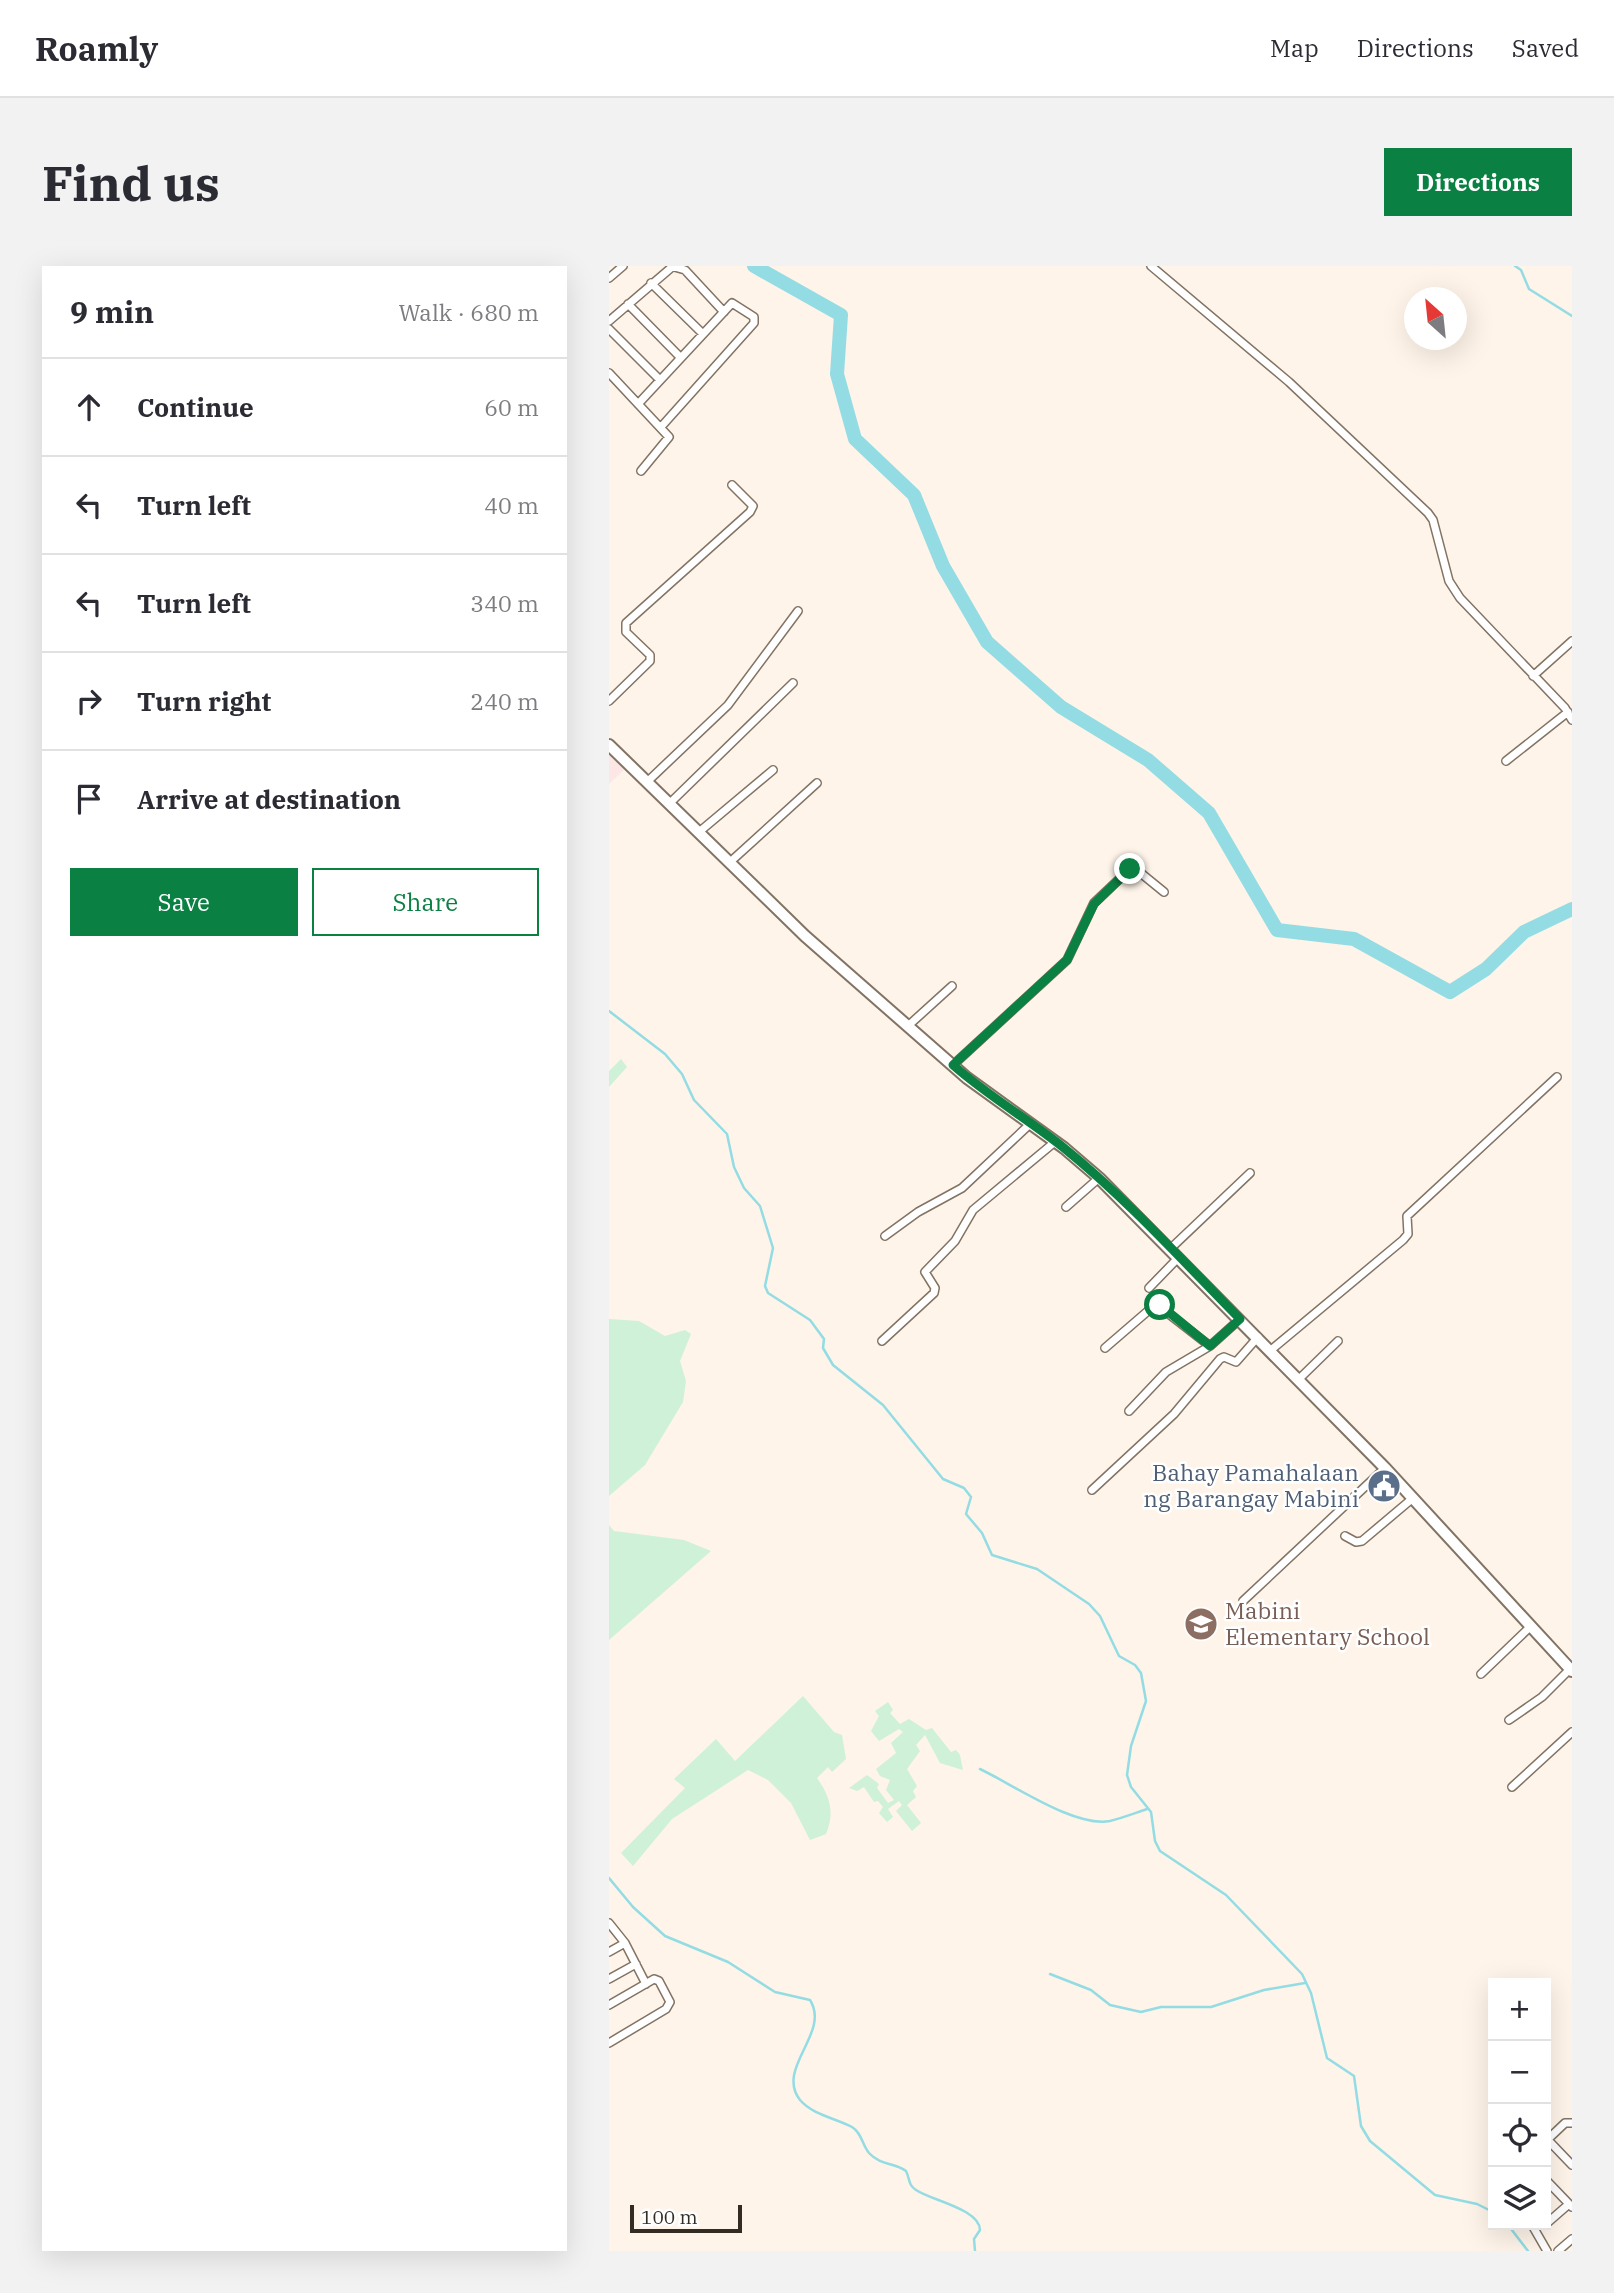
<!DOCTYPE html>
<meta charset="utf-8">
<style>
:root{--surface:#fff;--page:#f2f2f3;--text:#2b2b33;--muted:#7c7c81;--line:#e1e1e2;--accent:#0b8043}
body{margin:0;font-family:"IBM Plex Serif",serif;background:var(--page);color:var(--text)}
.controls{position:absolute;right:21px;bottom:21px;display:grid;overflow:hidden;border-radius:0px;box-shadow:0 7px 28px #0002}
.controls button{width:63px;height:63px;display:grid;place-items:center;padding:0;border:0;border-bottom:2px solid var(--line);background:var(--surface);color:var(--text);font:35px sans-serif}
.compass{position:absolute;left:795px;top:21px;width:63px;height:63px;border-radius:50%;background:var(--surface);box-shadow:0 7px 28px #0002;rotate:333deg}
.scale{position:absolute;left:21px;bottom:18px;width:112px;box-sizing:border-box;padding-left:7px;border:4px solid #322c25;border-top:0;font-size:19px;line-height:24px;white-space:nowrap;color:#322c25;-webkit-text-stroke:5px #fff;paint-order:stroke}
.stop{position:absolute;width:21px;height:21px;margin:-16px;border:5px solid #0b8043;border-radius:50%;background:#fff}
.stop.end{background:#0b8043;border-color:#fff;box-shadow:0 2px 7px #0008}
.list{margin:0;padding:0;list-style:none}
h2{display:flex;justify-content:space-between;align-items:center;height:91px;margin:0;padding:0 28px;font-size:30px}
h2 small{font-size:23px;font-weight:400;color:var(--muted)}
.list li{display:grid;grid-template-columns:46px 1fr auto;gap:21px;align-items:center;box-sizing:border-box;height:98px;padding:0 28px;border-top:2px solid var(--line)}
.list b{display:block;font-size:26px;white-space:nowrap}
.list em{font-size:23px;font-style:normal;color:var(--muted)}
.actions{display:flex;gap:14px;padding:21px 28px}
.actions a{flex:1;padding:16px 0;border:2px solid var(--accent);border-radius:0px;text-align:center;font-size:24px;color:var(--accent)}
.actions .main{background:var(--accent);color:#fff}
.icon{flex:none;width:38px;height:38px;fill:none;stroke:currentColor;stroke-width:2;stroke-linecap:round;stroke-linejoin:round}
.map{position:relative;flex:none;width:963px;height:1985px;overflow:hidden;border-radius:0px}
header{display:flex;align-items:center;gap:42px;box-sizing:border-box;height:98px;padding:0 35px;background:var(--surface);border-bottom:2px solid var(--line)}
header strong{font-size:33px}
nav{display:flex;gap:38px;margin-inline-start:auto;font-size:24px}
.intro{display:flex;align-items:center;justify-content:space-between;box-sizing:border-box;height:168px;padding:0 42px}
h1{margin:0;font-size:49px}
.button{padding:18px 32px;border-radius:0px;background:var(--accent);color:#fff;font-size:24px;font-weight:700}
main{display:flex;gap:42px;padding:0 42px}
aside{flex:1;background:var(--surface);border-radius:0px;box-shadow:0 7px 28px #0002}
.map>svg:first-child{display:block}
</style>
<header>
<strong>Roamly</strong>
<nav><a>Map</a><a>Directions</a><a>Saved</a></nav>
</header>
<div class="intro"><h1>Find us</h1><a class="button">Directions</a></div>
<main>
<aside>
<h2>9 min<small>Walk · 680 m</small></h2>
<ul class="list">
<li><svg class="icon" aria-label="ahead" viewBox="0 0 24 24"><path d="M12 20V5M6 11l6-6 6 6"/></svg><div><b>Continue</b></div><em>60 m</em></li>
<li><svg class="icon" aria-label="left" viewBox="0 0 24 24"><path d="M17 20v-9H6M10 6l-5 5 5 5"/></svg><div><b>Turn left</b></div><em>40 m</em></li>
<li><svg class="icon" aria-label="left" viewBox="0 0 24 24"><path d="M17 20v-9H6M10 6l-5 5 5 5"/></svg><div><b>Turn left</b></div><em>340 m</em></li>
<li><svg class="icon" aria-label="right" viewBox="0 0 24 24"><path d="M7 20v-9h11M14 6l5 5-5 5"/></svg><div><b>Turn right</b></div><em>240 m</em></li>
<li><svg class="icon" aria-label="arrive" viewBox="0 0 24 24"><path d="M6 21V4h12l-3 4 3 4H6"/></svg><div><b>Arrive at destination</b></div></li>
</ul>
<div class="actions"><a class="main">Save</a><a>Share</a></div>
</aside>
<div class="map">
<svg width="963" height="1985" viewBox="0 0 963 1985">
<rect width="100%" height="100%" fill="#fef4e9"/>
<path fill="#fce6e6" d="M0 483 20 499 0 518Z"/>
<path fill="#cef1d8" d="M12 793 18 801 0 821V805Z
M0 1053 30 1055 56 1070 76 1064 82 1068 71 1095 77 1115 74 1136 36 1199 0 1230Z
M0 1259 5 1265 75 1274 102 1285 0 1374Z
M194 1430 225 1466 233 1469 237 1493 223 1506 219 1501 208 1512C221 1530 226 1547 217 1568L201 1574 182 1537 159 1514 139 1504 63 1553 24 1600 12 1587 76 1522 65 1513 107 1473 126 1495Z
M279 1436 284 1444 281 1447 291 1458 300 1453 317 1464 323 1462 342 1486 347 1484 351 1489 354 1504 331 1497 316 1469 307 1479 311 1485 298 1503 308 1520 304 1525 307 1531 298 1539 312 1557 303 1565 287 1545 293 1539 290 1535 279 1543 284 1551 278 1556 270 1547 274 1541 269 1535 265 1536 255 1521 248 1525 240 1522 258 1509 270 1518 268 1522 279 1537 285 1534 277 1524 281 1514 271 1510 267 1503 287 1487 282 1477 294 1466 290 1463 270 1475 262 1465 270 1450 266 1445Z"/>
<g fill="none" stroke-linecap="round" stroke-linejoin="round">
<path stroke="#93dce4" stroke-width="2.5" d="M906 0 912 4 920 23 963 50
M0 745 56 788 73 808 85 834 118 868 125 901 135 922 151 940 164 982 156 1020 159 1027 201 1054 215 1073 214 1082 224 1099 274 1139 334 1213 355 1222 362 1231 357 1248 373 1267 383 1289 428 1303 480 1338 491 1350 510 1390 526 1399 532 1407 537 1435 522 1480 518 1509 522 1521 542 1546 546 1575 551 1585 617 1629 693 1708 702 1727 718 1792 745 1810 752 1860 761 1875 826 1929 868 1938 884 1946
M371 1503C403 1518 466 1562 501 1555 513 1552 526 1547 538 1543
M0 1612 24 1641 56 1670 119 1696 166 1726 201 1734C222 1767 166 1802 191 1834 204 1849 226 1852 243 1861 253 1867 253 1879 260 1887 272 1900 285 1896 297 1905 301 1913 299 1919 307 1924 321 1934 371 1943 371 1964L365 1973 366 1985
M441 1708 482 1724 501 1739 532 1746 552 1741H602L655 1724 696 1717
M899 1959 919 1985"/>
<path stroke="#93dce4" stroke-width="14" d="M145 0 232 49 228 108 246 173 305 229 334 300 378 376 452 441 539 494 600 547 668 664 745 673 841 726 877 703 915 666 963 643"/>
<defs>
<path id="street" d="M62 0 76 4 115 46
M542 0 680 116 819 247 824 254 840 315 851 332 956 442 963 454
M0 12 14 0
M42 17 94 68
M19 38 72 92
M0 55 63 1
M0 63 51 114
M0 107 60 171 32 205
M29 138 123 37 145 51V57L52 161
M924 410 963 375
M0 435 41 395V389L17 366V357L141 246 144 240 123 219
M897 495 959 446
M39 515 119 439 189 345
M62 536 184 417
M90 566 164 504
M120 597 208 517
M300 759 343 720
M344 799 458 694 485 637 521 603 528 604 555 626
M457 941 490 912
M276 970 309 946 353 922 421 858
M561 983 641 907
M540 1022 570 991
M273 1075 325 1027 326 1022 316 1006 346 975 364 944 447 875
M496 1082 547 1038 601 1080 631 1053
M662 1084 794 974 799 968 798 950 948 811
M690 1113 729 1075
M520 1145 557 1106 601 1080
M483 1224 565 1148 611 1093 615 1091 627 1096 649 1071
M736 1270 747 1276 753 1275 804 1232
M634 1335 776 1202
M872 1408 921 1361
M900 1454 933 1431 961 1403
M903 1521 963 1466
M0 1657 16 1677 37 1718
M0 1686 16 1677
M0 1713 27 1698
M0 1739 45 1713 50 1715 61 1736 57 1743 0 1777
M939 1874 963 1899
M937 1875 956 1857H963
M937 1914 963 1941
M937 1958 960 1938
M923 1959 938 1985
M949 1985 963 1973"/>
<path id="secondary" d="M0 479 196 670 358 812 455 882 490 912 776 1202 963 1405"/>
</defs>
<use href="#street" stroke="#827363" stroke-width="10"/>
<use href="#secondary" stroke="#827363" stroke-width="14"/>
<use href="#street" stroke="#fff" stroke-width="7"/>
<use href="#secondary" stroke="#fff" stroke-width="10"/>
</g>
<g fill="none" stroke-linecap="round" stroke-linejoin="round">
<path stroke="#0b8043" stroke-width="9" d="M521 603 485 638 458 694 344 799C379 830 419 853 455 882 518 933 574 995 631 1053L601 1080 551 1039"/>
</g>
<defs>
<symbol id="civic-disc" viewBox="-11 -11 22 22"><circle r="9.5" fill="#5c6f8a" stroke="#fff"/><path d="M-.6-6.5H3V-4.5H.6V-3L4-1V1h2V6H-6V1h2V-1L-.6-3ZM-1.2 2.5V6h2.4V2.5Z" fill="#fff"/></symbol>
<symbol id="school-disc" viewBox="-11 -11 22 22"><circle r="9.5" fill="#8d6e63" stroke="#fff"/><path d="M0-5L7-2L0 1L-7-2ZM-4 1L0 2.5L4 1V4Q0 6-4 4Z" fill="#fff"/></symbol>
</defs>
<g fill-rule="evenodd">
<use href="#civic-disc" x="756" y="1201" width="38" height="38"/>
<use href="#school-disc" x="573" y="1339" width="38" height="38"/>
</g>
<g text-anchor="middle" stroke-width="5" stroke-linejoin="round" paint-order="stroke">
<g font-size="23" fill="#4e5e75" stroke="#fff" text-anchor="end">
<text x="750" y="1215">Bahay Pamahalaan<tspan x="750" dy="26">ng Barangay Mabini</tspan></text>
</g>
<g font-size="23" fill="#785e54" stroke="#fff" text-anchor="start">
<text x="616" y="1353">Mabini<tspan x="616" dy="26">Elementary School</tspan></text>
</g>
</g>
</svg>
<div class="controls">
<button>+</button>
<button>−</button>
<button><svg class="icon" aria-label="locate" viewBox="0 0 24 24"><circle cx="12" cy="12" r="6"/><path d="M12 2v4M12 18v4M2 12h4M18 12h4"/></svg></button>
<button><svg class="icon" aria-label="layers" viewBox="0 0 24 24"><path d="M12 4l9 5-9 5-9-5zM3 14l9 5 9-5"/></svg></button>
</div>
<svg class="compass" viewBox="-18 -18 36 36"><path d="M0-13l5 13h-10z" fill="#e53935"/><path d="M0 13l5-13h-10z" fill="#7c7c81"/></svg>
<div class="scale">100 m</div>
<div class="stop" style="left:551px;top:1039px"></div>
<div class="stop end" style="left:521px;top:603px"></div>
</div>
</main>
